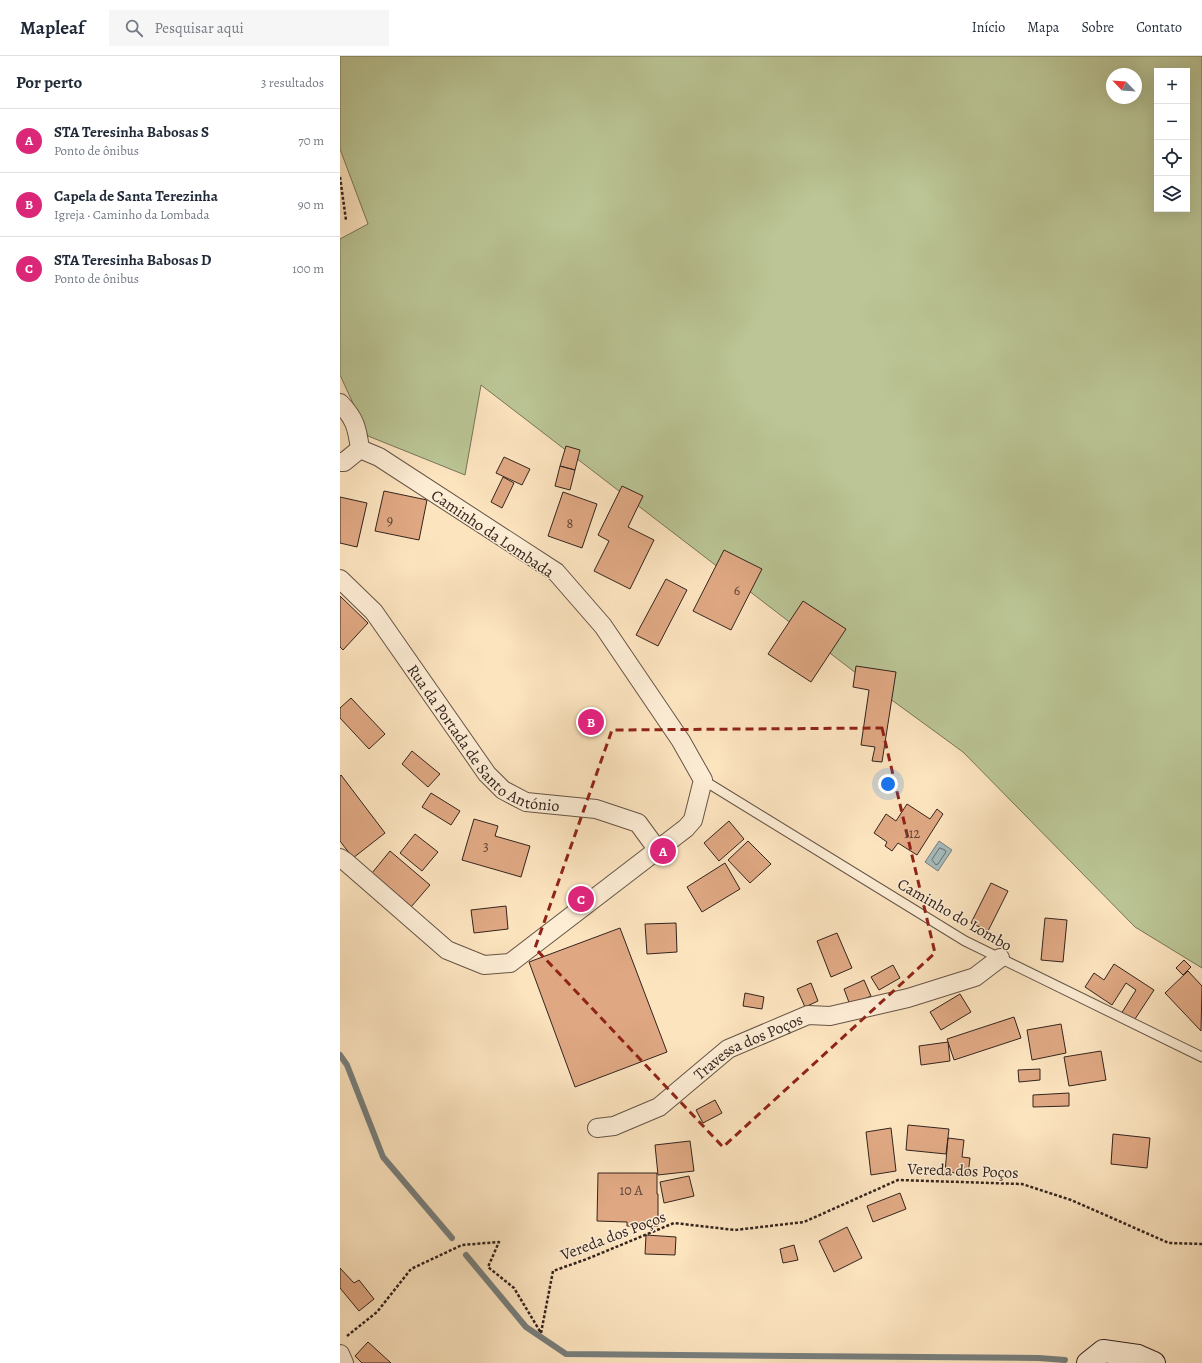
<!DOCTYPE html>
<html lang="pt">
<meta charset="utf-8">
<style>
:root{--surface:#fff;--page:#f6f6f7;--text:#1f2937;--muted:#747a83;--line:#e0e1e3;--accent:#db2777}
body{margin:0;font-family:Alegreya,serif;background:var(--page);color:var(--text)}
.controls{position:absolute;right:12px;top:12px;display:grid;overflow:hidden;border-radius:0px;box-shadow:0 4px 16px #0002}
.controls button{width:36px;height:36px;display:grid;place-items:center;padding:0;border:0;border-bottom:1px solid var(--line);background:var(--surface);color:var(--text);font:20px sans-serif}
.compass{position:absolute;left:766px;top:12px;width:36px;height:36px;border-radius:50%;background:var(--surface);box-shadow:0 4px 16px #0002;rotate:295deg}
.you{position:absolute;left:548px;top:728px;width:14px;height:14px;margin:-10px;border:3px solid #fff;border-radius:50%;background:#1a73e8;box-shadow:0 0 0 6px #1a73e833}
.badge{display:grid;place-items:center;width:26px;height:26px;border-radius:50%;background:var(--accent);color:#fff;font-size:13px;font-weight:700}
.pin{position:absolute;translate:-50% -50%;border:2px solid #fff;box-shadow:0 1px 4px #0006}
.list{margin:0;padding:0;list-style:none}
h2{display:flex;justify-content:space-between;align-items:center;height:52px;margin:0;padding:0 16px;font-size:17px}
h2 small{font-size:13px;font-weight:400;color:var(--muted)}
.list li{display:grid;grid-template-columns:26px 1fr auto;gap:12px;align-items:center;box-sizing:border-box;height:64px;padding:0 16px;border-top:1px solid var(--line)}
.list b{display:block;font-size:15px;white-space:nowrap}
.list p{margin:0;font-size:13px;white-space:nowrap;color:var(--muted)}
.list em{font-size:13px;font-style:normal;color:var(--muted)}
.icon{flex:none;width:22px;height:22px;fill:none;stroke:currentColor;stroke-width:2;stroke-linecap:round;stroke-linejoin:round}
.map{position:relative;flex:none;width:862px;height:1307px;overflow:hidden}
header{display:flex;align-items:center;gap:24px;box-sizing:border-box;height:56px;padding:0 20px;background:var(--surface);border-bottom:1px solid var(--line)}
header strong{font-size:19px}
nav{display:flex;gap:22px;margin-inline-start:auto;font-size:14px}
.search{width:280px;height:36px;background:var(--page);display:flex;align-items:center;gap:10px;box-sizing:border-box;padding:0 14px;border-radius:0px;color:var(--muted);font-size:15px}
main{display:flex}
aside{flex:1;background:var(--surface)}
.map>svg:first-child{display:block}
</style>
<header>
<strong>Mapleaf</strong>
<div class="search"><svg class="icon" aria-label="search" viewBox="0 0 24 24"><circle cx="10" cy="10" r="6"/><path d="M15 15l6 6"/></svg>Pesquisar aqui</div>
<nav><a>Início</a><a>Mapa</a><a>Sobre</a><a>Contato</a></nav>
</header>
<main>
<aside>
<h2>Por perto<small>3 resultados</small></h2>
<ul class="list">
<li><span class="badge">A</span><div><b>STA Teresinha Babosas S</b><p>Ponto de ônibus</p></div><em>70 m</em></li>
<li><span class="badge">B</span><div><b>Capela de Santa Terezinha</b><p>Igreja · Caminho da Lombada</p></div><em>90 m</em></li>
<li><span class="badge">C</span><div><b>STA Teresinha Babosas D</b><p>Ponto de ônibus</p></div><em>100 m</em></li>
</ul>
</aside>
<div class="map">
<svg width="862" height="1307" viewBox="0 0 862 1307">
<rect width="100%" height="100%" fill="#fce4bf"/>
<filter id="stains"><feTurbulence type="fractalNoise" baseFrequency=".005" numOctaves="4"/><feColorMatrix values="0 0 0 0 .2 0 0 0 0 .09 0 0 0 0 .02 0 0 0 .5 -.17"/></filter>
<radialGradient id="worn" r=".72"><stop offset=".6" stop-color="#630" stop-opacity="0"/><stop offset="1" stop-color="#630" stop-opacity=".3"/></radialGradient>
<path fill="#bbc595" stroke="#78745a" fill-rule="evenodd" d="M0 0H862V912L795 871 623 696 538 634 141 329 125 419 28 380 0 319V183L28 168 0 93ZM817 15H847V153H817ZM772 18H796V42H772Z"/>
<path fill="#a5bbbd" stroke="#787f7d" d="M599 785 612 794 598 815 585 806Z"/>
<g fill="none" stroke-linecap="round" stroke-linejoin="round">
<path stroke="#6c706e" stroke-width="1" d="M600 792 605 794 606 796 598 808 596 809 592 804Z"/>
<path stroke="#787f7d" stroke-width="6" d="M0 999 7 1009 43 1101 112 1182
M126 1199 186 1271 226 1298 699 1302 725 1304"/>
</g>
<path fill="#dfa883" stroke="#34241e" d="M226 390 240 394 235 414 220 410Z
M164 401 190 413 182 429 156 417Z
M220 410 235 414 230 434 215 430Z
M163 421 174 427 162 452 151 446Z
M282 430 303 440 288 471 314 484 290 533 254 515 269 485 258 479Z
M44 435 87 444 79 484 35 475Z
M223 436 257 448 242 492 208 480Z
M0 441 27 447 17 491 0 487Z
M384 494 422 513 391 574 353 555Z
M326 523 347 534 318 590 296 579Z
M0 540 28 567 3 594 0 591Z
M463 545 506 573 471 626 428 598Z
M516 610 556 616 542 706 532 705 535 691 521 689 529 634 513 631Z
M11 642 45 678 29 693 0 662V652Z
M244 667a7 7 0 1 1 14 0a7 7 0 1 1-14 0Z
M72 695 100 718 88 731 62 708Z
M1 719 45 777 13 802 0 785V720Z
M91 737 120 755 111 769 82 751Z
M567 748 590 763 597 753 603 758 577 799 558 787 552 795 545 790 547 786 534 777 546 758 556 765Z
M134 763 158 770 155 780 190 790 181 821 122 804Z
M389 765 404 783 379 805 364 787Z
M75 778 98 796 82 815 60 797Z
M408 785 431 808 410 827 388 804Z
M50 795 90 829 71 851 32 817Z
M385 807 400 833 362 856 347 831Z
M651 827 668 835 648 875 631 867Z
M166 850 168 873 134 877 131 854Z
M705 862 727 864 723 906 701 904Z
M336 867 337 896 307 898 305 868Z
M280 872 327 996 235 1031 189 906Z
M497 877 512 912 491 921 477 885Z
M844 904 851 911 843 919 836 912Z
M774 908 814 934 793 966 781 958 796 934 786 927 772 949 745 931 754 917 764 924Z
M553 909 560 922 539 934 531 921Z
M848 915 862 930 861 975 825 937Z
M524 924 531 940 510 949 504 933Z
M471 927 478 945 465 951 457 933Z
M405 937 424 941 422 953 403 950Z
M620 938 631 956 601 974 590 956Z
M674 961 681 982 614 1004 607 983Z
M721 968 726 997 692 1004 687 974Z
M608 986 610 1005 581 1009 579 990Z
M761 995 766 1024 729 1030 724 1001Z
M700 1013V1024L679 1026 678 1014Z
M729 1037V1050L693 1051V1039Z
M375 1044 382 1057 363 1067 356 1054Z
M568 1069 609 1073 606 1098 566 1094Z
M551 1072 556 1115 531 1119 526 1076Z
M773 1078 810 1082 807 1112 771 1108Z
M608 1082 624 1084 622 1101 630 1102 628 1118 605 1116Z
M350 1085 354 1115 318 1119 315 1089Z
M258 1117H317V1138H318V1170H287V1166L257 1165Z
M349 1120 354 1140 324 1147 320 1126Z
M560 1137 566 1153 533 1166 527 1150Z
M507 1171 522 1202 494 1216 479 1185Z
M306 1179 336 1181 335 1199 305 1198Z
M454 1189 458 1204 443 1207 440 1193Z
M0 1212 14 1227 19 1224 34 1243 19 1255 0 1232Z
M28 1286 51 1307H22L15 1300Z"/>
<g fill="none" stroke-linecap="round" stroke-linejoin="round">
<defs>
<path id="lane" d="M363 724 625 885 862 1001"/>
<g id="street">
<path d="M0 347C15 363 17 371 20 393"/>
<path d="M0 406H4L20 393"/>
<path id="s1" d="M0 523 34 556 147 718 163 734 186 746 256 753 298 767 317 793"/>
<path d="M0 802 6 806 107 894 144 909 170 907 346 772 353 764 363 724 341 685 263 570 216 516 39 401 20 393"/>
<path id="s2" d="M257 1072 274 1070 319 1051 388 993 468 959 490 960 568 942 635 921 660 902"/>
<path d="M0 1298 4 1307"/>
</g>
<path id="secondary" d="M748 1307 763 1295 798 1300 814 1307"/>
</defs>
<use href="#lane" stroke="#665446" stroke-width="11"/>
<use href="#street" stroke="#665446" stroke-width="20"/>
<use href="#secondary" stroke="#34241e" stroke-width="24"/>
<path stroke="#34241e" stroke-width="2.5" stroke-dasharray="3 2" stroke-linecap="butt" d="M0 121 6 164
M7 1280 37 1256 71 1213 122 1189 159 1186 148 1211 174 1232 201 1277 213 1215 247 1203 334 1167 395 1174 464 1166 558 1124 682 1128 731 1144 829 1187 862 1188"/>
<use href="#lane" stroke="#fdedd5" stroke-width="9"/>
<use href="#street" stroke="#fdedd5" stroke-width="18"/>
<use href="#secondary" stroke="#fdedd5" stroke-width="22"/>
</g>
<path fill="none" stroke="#8f2418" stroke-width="3" stroke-dasharray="8 5" stroke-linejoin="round" d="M542 672 595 897 383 1091 195 892 272 674Z"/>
<g text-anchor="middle" stroke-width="3" stroke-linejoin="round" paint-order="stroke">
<g font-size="14" fill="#5f4537">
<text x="50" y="469">9</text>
<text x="230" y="472">8</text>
<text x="397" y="539">6</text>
<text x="572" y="782">112</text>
<text x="146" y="795">3</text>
<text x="291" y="1139">10 A</text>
</g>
<g font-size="16" fill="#34241e" stroke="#fdedd5">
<text transform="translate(153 477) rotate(34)" y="6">Caminho da Lombada</text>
<text dy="6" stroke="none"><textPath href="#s1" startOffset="220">Rua da Portada de Santo António</textPath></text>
<text transform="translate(615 858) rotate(30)" y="6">Caminho do Lombo</text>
<text dy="6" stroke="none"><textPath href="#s2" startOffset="175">Travessa dos Poços</textPath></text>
<text transform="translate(623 1114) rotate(2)" y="6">Vereda dos Poços</text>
<text transform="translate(273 1179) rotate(-21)" y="6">Vereda dos Poços</text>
</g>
</g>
<rect width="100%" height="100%" filter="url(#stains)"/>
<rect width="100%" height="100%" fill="url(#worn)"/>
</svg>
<div class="controls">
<button>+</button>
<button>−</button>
<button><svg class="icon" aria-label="locate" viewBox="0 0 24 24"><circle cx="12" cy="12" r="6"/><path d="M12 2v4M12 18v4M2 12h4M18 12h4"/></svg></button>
<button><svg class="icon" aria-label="layers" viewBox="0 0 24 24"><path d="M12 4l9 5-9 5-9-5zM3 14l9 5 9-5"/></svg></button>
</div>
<svg class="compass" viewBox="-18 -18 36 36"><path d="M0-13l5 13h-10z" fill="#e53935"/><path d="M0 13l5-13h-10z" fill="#747a83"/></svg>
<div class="you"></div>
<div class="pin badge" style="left:323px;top:795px">A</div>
<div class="pin badge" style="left:251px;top:666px">B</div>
<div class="pin badge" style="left:241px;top:843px">C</div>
</div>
</main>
